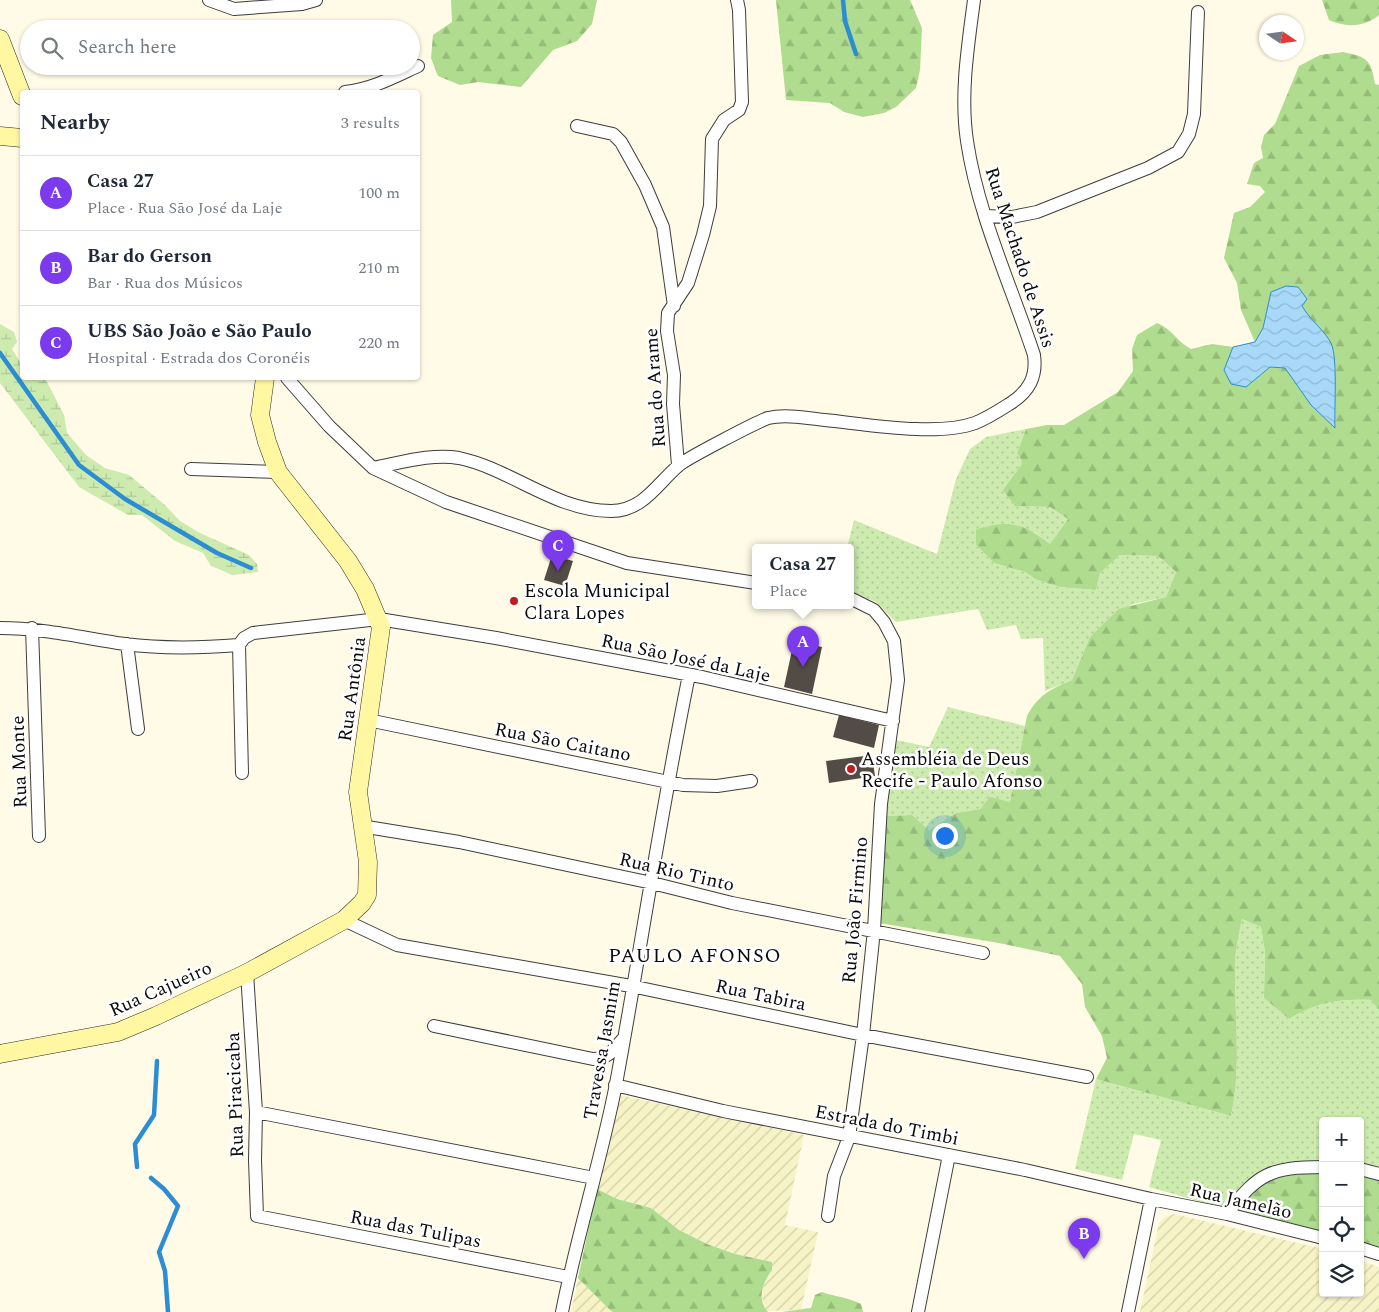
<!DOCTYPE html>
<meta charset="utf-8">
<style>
:root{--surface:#fff;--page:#f2f2f3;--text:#1f2937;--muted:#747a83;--line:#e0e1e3;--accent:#7c3aed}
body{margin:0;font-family:Spectral,serif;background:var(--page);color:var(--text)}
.controls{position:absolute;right:15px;bottom:15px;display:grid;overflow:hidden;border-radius:5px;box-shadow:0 1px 4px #0004}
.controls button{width:45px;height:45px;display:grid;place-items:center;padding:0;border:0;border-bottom:1px solid var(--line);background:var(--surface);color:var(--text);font:25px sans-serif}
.compass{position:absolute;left:1259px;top:15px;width:45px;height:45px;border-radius:50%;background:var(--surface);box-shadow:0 1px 4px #0004;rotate:103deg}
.you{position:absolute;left:944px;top:835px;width:18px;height:18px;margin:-12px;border:4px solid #fff;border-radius:50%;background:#1a73e8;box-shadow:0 0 0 8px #1a73e833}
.badge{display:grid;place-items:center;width:32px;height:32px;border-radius:50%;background:var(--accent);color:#fff;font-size:16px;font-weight:700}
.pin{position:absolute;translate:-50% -41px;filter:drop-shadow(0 1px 2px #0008)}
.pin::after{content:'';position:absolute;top:26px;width:18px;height:15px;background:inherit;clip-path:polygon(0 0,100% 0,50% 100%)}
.popup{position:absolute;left:752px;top:544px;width:102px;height:65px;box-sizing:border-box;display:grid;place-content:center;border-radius:5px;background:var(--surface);filter:drop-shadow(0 1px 4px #0005);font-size:16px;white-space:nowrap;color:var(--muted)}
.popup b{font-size:19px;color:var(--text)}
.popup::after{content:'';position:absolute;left:50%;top:100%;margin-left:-10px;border:10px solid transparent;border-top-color:var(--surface)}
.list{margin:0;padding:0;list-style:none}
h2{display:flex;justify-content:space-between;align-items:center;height:65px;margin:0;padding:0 20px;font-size:21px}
h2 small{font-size:16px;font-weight:400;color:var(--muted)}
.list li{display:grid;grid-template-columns:32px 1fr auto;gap:15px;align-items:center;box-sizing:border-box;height:75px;padding:0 20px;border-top:1px solid var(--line)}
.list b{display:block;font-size:19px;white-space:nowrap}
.list p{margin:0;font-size:16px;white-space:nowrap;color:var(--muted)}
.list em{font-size:16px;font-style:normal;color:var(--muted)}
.icon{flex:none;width:28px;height:28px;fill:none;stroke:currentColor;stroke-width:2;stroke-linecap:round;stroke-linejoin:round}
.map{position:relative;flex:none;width:1379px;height:1312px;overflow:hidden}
.search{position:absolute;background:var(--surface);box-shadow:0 1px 4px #0004;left:20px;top:20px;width:400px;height:55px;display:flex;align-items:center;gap:12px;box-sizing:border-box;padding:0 18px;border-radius:28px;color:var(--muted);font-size:19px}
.panel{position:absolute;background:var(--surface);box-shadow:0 1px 4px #0004;left:20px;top:90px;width:400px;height:290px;border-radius:5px}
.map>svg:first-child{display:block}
</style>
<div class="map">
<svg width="1379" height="1312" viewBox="0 0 1379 1312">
<defs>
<pattern id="farmland-furrows" width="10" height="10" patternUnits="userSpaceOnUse" patternTransform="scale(1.25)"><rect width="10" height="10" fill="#f6f3c6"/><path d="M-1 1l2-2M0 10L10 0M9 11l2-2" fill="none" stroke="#d2cfa9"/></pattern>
<pattern id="green-dots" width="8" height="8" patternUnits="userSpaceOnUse" patternTransform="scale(1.25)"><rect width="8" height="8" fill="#cdebaf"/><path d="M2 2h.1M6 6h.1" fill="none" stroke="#afc895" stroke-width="1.8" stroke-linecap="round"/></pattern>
<pattern id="forest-firs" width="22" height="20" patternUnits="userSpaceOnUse" patternTransform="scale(1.25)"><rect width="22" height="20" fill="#afdc8e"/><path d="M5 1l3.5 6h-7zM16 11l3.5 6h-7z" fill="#95bb79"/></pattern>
<pattern id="wetland-marsh" width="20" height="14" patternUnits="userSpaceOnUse" patternTransform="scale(1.25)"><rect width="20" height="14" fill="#cdebaf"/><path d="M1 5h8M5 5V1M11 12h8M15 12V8" fill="none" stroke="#afc895"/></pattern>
<pattern id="water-waves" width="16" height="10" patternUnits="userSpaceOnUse" patternTransform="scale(1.25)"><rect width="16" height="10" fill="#a8d9f9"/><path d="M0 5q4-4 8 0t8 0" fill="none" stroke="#8fb9d4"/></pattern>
</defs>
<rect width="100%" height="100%" fill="#fffbe7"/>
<path fill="url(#farmland-furrows)" d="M620 1095 804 1135 785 1225 818 1232 801 1310 766 1311 762 1298 764 1281 772 1270V1262L735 1254 707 1244 679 1230 651 1208 617 1199 597 1189Z
M1174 1214 1323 1249V1293H1360V1260L1379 1267V1312H1140L1159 1223 1165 1217Z
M578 1278 598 1296 613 1312H571Z"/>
<path fill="url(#green-dots)" d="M1026 429 1017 453 1023 463 1015 506 1050 507 1068 519 1050 544 1034 532 976 545 994 563 1025 572 1037 580 1060 587 1096 590 1100 573 1120 555 1158 556 1176 572 1166 597 1133 604 1090 637 1072 680 1045 691 1043 638 1021 639 1016 625 987 630 978 609 896 622 876 602 851 592 850 548H847L854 520 937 554 956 479 970 449 986 437Z
M948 707 1025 726 1010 802 990 798 980 809 956 813 929 830 912 815 886 816 896 740 929 747Z
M1242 919 1261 927 1265 952 1264 998 1289 1019C1318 1002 1338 999 1371 1000L1379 1010V1166L1360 1164V1121H1323V1160C1273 1166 1256 1168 1223 1208L1149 1187 1161 1140 1134 1134 1122 1180 1075 1169 1096 1079 1231 1116C1242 1066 1234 1012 1235 961 1236 947 1239 933 1242 919Z"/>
<path fill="url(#forest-firs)" d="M451 0H597L592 24 577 41 553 50 521 87 478 82 460 85 438 76 431 58 433 35 452 22Z
M776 0H910L922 28 920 70 916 88 896 107 884 113 863 117 844 112 830 103 786 100Z
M1322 0H1379V15C1365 27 1346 28 1329 20Z
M1343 52C1367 57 1371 59 1375 84L1379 85V1010L1371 1000C1338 999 1318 1002 1289 1019L1264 998 1265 952 1261 927 1242 919C1239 933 1236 947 1235 961 1234 1012 1242 1067 1231 1116L1096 1079 1107 1058 1102 1036 1085 1007 1082 984 1060 956 999 943 879 923 886 816 912 815 929 830 956 813 980 809 990 797 1010 802 1027 716C1038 695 1051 689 1072 680L1090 637 1119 609 1166 597 1176 572 1158 556 1120 555 1100 573 1096 590 1060 587 1037 580 1025 572 994 563 976 545V530C1007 519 1024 523 1050 544L1068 519 1050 507 1015 506 1003 490 1023 463 1017 453 1026 429 1047 425H1064L1118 392 1133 371 1132 349 1137 335 1157 323C1172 329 1176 341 1191 349L1212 344 1233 347 1224 370 1246 387 1270 367 1285 368 1335 428C1334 410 1338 357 1330 343 1324 330 1310 320 1302 306L1307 299 1298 287 1286 286 1271 292 1263 328 1255 342 1241 310 1237 283 1224 258 1234 213 1250 207 1265 192 1260 186 1247 184 1254 163 1263 158 1261 147 1264 135 1275 124 1299 66 1320 55Z
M1323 1173V1232L1239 1211C1251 1176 1291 1174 1323 1173Z
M1360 1175 1379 1179V1249L1360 1242Z
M597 1189 617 1199 651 1208 679 1230 707 1244 735 1254 772 1262V1270C763 1282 756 1299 768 1312H613L610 1310 578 1278Z
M822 1292C836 1297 848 1297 861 1304L863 1312H782L811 1308 815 1295Z"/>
<path fill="url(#wetland-marsh)" d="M0 324 14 332 17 342 12 349 22 365V378L46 380 64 415 67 433 86 455 105 468 129 475 165 505 180 521 200 533 249 555 257 564 258 572 232 575 221 570 211 566 203 553 175 541 142 515H128L79 487 0 383Z"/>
<path fill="url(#water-waves)" stroke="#2c8dd4" d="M1286 286 1298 287 1307 299 1302 306C1310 320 1325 331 1331 343 1338 358 1334 410 1335 428L1311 405 1285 368 1270 367 1246 387 1231 384 1224 370 1233 347 1255 342 1263 328 1271 292Z"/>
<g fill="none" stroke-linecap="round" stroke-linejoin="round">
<path stroke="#2c8dd4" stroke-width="4.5" d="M843 0 845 21 856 54
M0 353 79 465 125 499 217 553 251 568
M137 1167 135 1144 154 1115 157 1061
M151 1178 164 1189 178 1206 159 1252 165 1271 168 1312"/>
</g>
<path fill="#534b46" d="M552 555 573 561 565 586 544 580Z
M794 641 822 647 812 694 784 687Z
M839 715 879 725 874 748 833 737Z
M872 755 875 776 829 783 826 761Z"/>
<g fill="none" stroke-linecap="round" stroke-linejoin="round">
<defs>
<path id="street" d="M209 0 234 9 302 4 316 0
M345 92C372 89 394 77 418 66
M577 126 613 134 621 142 645 185 663 227 674 306
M985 216 1012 217 1037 212 1148 168 1178 152 1189 134 1194 114 1198 12
M287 378 329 426 373 468 446 502 627 563 756 583
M678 465 673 404 674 375 667 331 668 313 688 283 703 235 710 206 712 139 724 120 739 110 742 102 739 10 737 0
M373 468C400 463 432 453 459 458 511 469 556 511 611 511 643 511 657 484 678 466 685 459 759 421 768 418 785 414 807 418 825 420 865 424 937 437 975 423 988 418 1000 410 1011 403 1029 391 1037 377 1034 355 1011 285 978 215 967 141 960 94 968 46 974 0
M191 469 278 472
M0 628C43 628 83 638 125 644 163 649 201 648 239 645L244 638 253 633 379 619 496 638 702 677 893 721
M32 628 39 836
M127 644 138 729
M239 645 242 773
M368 720 683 785 717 786 751 781
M361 826 459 842 652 883 732 903 983 953
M344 920 397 945 631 986 863 1035 1087 1077
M247 973 256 1112 255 1160 257 1216 568 1277
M434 1026 593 1059C608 1059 613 1050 623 1039
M615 1085 723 1111 1025 1170 1151 1199 1227 1214 1323 1238
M256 1112 594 1178
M1360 1169 1379 1174
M1227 1214C1258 1173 1271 1167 1323 1167
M828 1216 834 1176 849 1137 863 1035 874 930 881 804 898 680 894 641 884 622 874 610 850 598
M1360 1248 1379 1254
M562 1312C577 1235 601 1161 616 1084 641 948 661 811 689 675
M918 1312 949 1155
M1128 1312 1151 1199"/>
<path id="secondary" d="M0 39 22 96
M0 136 22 138
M0 1054 118 1032 156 1016 247 973 344 920 362 903 367 895 368 862 358 792 381 627 365 589 348 561 278 472 267 442 260 415 265 378"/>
</defs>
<use href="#street" stroke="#3d3d3d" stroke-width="14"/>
<use href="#secondary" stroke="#2c2c2c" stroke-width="19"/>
<use href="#street" stroke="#fff" stroke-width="12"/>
<use href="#secondary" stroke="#fff7a2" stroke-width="18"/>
</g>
<g fill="#c01c1f" stroke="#fff" stroke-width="2">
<circle cx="514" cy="601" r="5"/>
<circle cx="851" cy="769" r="5"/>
</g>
<g text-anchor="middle" stroke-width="5" stroke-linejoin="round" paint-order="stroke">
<g font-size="19" fill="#0a0a0a" stroke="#fff">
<text transform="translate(1021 257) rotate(72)" y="7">Rua Machado de Assis</text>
<text transform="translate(654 388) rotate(-94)" y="7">Rua do Arame</text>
<text transform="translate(686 657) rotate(12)" y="7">Rua São José da Laje</text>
<text transform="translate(351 689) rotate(-82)" y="7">Rua Antônia</text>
<text transform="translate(563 741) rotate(11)" y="7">Rua São Caitano</text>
<text transform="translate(18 762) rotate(-92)" y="7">Rua Monte</text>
<text transform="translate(677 871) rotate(13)" y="7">Rua Rio Tinto</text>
<text transform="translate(854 910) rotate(-85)" y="7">Rua João Firmino</text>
<text transform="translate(160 988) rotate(-24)" y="7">Rua Cajueiro</text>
<text transform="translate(761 994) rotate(12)" y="7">Rua Tabira</text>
<text transform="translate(601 1050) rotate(-80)" y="7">Travessa Jasmim</text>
<text transform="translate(234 1095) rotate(-92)" y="7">Rua Piracicaba</text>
<text transform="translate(887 1124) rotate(11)" y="7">Estrada do Timbi</text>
<text transform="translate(1241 1200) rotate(13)" y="7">Rua Jamelão</text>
<text transform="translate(416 1228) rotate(11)" y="7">Rua das Tulipas</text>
</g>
<g font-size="19" fill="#0a0a0a" stroke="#fff" text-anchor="start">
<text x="524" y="597">Escola Municipal<tspan x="524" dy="22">Clara Lopes</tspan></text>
<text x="861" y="765">Assembléia de Deus<tspan x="861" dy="22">Recife - Paulo Afonso</tspan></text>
</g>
<g font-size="20" letter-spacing="1" fill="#0a0a0a" stroke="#fff">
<text x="695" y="962">PAULO AFONSO</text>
</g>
</g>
</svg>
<div class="controls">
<button>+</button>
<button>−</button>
<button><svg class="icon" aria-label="locate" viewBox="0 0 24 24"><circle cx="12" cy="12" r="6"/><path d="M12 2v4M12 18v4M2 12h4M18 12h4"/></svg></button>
<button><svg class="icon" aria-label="layers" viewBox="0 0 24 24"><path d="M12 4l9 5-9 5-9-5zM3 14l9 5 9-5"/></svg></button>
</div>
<svg class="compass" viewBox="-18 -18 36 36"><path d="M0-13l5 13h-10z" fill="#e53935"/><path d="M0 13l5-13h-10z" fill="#747a83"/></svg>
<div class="you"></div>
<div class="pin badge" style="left:803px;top:667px">A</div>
<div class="popup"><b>Casa 27</b>Place</div>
<div class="pin badge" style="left:1084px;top:1259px">B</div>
<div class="pin badge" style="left:558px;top:571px">C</div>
<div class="search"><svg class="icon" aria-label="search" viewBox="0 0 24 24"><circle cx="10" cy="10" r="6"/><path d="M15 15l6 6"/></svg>Search here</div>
<section class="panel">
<h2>Nearby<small>3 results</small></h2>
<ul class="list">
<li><span class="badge">A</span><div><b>Casa 27</b><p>Place · Rua São José da Laje</p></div><em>100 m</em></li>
<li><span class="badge">B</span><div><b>Bar do Gerson</b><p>Bar · Rua dos Músicos</p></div><em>210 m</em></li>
<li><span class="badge">C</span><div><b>UBS São João e São Paulo</b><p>Hospital · Estrada dos Coronéis</p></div><em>220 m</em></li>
</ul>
</section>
</div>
